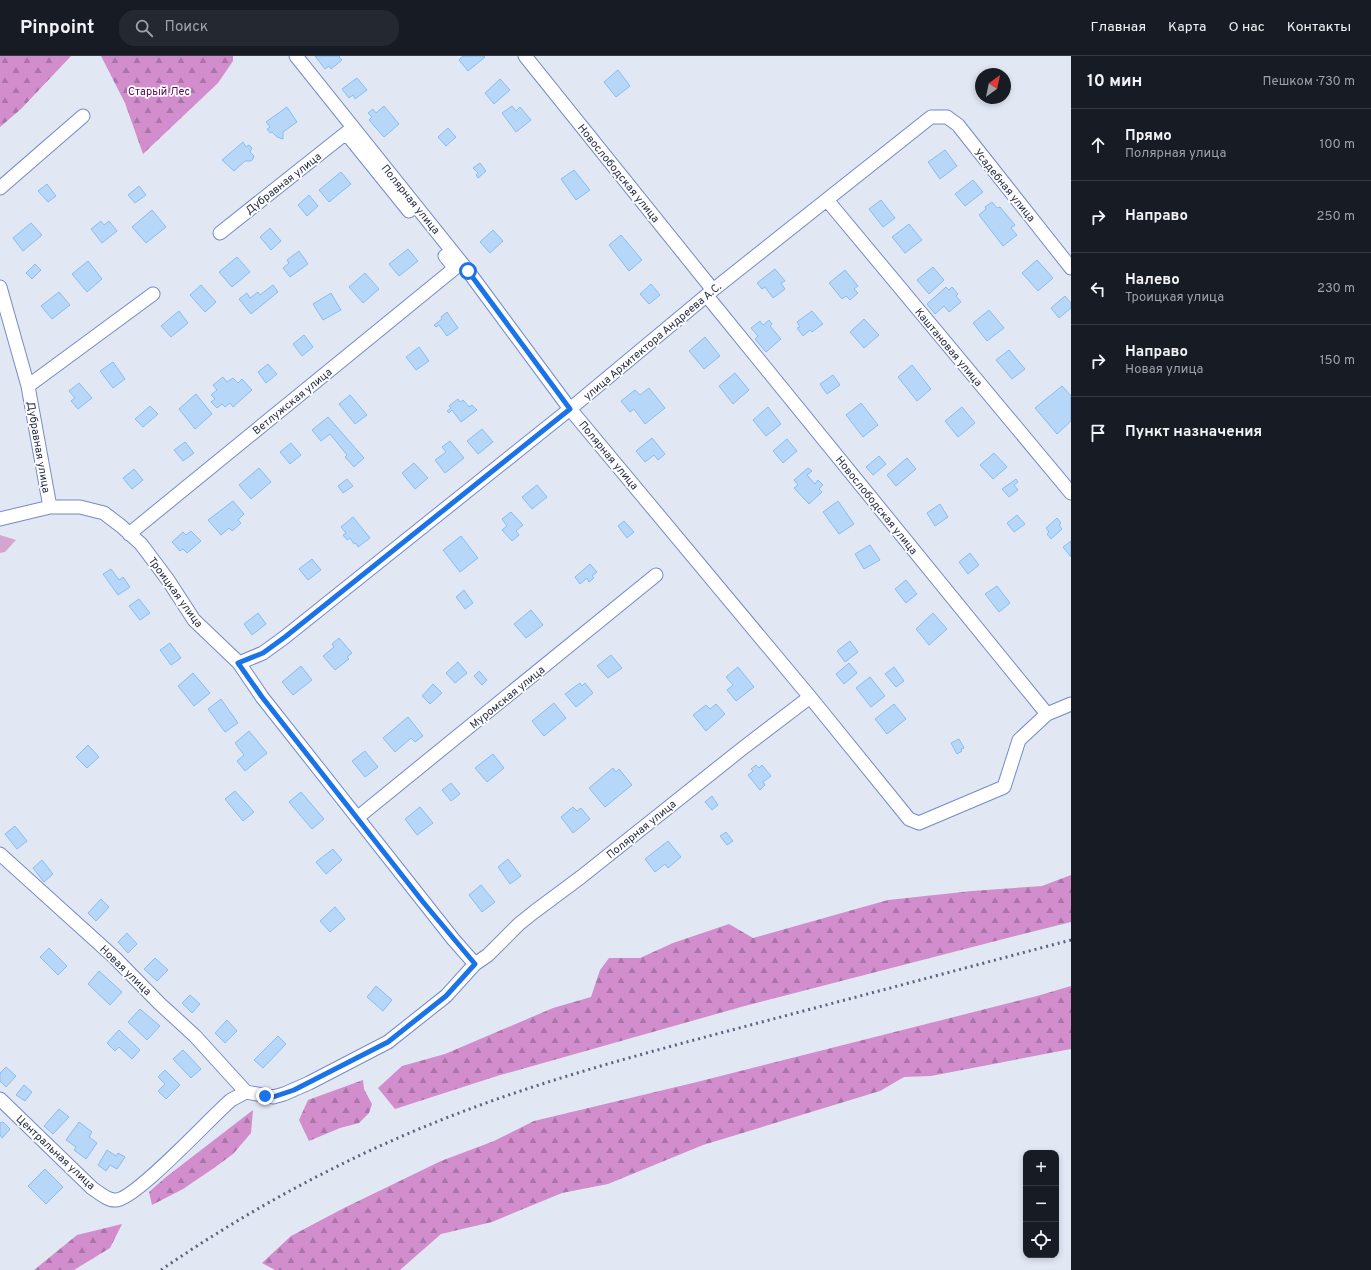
<!DOCTYPE html>
<html lang="ru">
<meta charset="utf-8">
<style>
:root{--surface:#171b24;--page:#242831;--text:#f1f3f6;--muted:#9ea1a6;--line:#363941}
body{margin:0;font-family:Overpass,sans-serif;background:var(--page);color:var(--text)}
.controls{position:absolute;right:12px;bottom:12px;display:grid;overflow:hidden;border-radius:8px;box-shadow:0 2px 6px #0003}
.controls button{width:36px;height:36px;display:grid;place-items:center;padding:0;border:0;border-bottom:1px solid var(--line);background:var(--surface);color:var(--text);font:20px sans-serif}
.compass{position:absolute;left:975px;top:12px;width:36px;height:36px;border-radius:50%;background:var(--surface);box-shadow:0 2px 6px #0003;rotate:33deg}
.stop{position:absolute;width:12px;height:12px;margin:-9px;border:3px solid #1a73e8;border-radius:50%;background:#fff}
.stop.end{background:#1a73e8;border-color:#fff;box-shadow:0 1px 4px #0008}
.list{margin:0;padding:0;list-style:none}
h2{display:flex;justify-content:space-between;align-items:center;height:52px;margin:0;padding:0 16px;font-size:17px}
h2 small{font-size:13px;font-weight:400;color:var(--muted)}
.list li{display:grid;grid-template-columns:26px 1fr auto;gap:12px;align-items:center;box-sizing:border-box;height:72px;padding:0 16px;border-top:1px solid var(--line)}
.list b{display:block;font-size:15px;white-space:nowrap}
.list p{margin:0;font-size:13px;white-space:nowrap;color:var(--muted)}
.list em{font-size:13px;font-style:normal;color:var(--muted)}
.icon{flex:none;width:22px;height:22px;fill:none;stroke:currentColor;stroke-width:2;stroke-linecap:round;stroke-linejoin:round}
.map{position:relative;flex:none;width:1071px;height:1214px;overflow:hidden}
header{display:flex;align-items:center;gap:24px;box-sizing:border-box;height:56px;padding:0 20px;background:var(--surface);border-bottom:1px solid var(--line)}
header strong{font-size:19px}
nav{display:flex;gap:22px;margin-inline-start:auto;font-size:14px}
.search{width:280px;height:36px;background:var(--page);display:flex;align-items:center;gap:10px;box-sizing:border-box;padding:0 14px;border-radius:16px;color:var(--muted);font-size:15px}
main{display:flex}
aside{flex:1;background:var(--surface)}
.map>svg:first-child{display:block}
</style>
<header>
<strong>Pinpoint</strong>
<div class="search"><svg class="icon" aria-label="search" viewBox="0 0 24 24"><circle cx="10" cy="10" r="6"/><path d="M15 15l6 6"/></svg>Поиск</div>
<nav><a>Главная</a><a>Карта</a><a>О нас</a><a>Контакты</a></nav>
</header>
<main>
<div class="map">
<svg width="1071" height="1214" viewBox="0 0 1071 1214">
<defs>
<pattern id="forest-firs" width="22" height="20" patternUnits="userSpaceOnUse"><rect width="22" height="20" fill="#d28dcd"/><path d="M5 1l3.5 6h-7zM16 11l3.5 6h-7z" fill="#aa74a8"/></pattern>
</defs>
<rect width="100%" height="100%" fill="#e2e7f4"/>
<path fill="#d4a5d0" d="M0 479 16 484 5 496 0 497Z"/>
<path fill="url(#forest-firs)" d="M0 0H71L21 53 0 71Z
M101 0H233V5L218 27 143 98 125 47Z
M1071 819V866L1023 878 741 951 497 1020 395 1053 378 1032 402 1010 445 998 553 952 591 941 600 914 609 902H640L673 887 729 868 753 882 888 844 972 835 1042 830Z
M1071 930V993L931 1020 904 1021 880 1035 703 1089 608 1128 562 1137 492 1166 441 1178 400 1214H275L262 1207 291 1180 344 1152 441 1105 494 1085 534 1065 697 1026 1037 940Z
M363 1024 364 1033 372 1048 369 1057 359 1067 340 1072 309 1085 299 1064 308 1044Z
M253 1054 251 1077 233 1098 214 1112 183 1133 152 1149 149 1136 166 1121Z
M122 1168 110 1192 74 1214H34L77 1179Z"/>
<path fill="#b7d7f8" stroke="#87bdf2" d="M315 0H340L339 1 342 4 331 13 329 10 325 13Z
M463 0H484L485 1 468 15 459 4Z
M618 14 630 30 616 41 604 26Z
M357 22 367 34 355 43 353 39 349 42 342 33Z
M500 23 510 34 494 48 485 37Z
M384 50 399 68 384 81 369 64 372 61 368 57 373 53 376 57Z
M512 50 516 55 520 51 531 64 516 76 502 57Z
M287 51 297 66 283 76V83L277 81 272 76 270 77 267 73 270 71 266 66Z
M448 72 456 81 446 90 438 81Z
M243 86 246 91 249 89 252 92 250 96 254 100 253 103 251 105H245L234 115 222 104Z
M945 94 957 110 940 123 928 106Z
M480 107 486 115 478 122 476 119 478 117 473 112Z
M574 114 590 134 576 144 561 123Z
M341 116 351 128 329 146 319 134Z
M973 124 983 136 965 150 955 138Z
M47 128 56 140 48 146 38 135Z
M139 130 146 139 135 147 128 139Z
M309 139 318 150 307 160 298 149Z
M881 144 895 162 883 171 869 153Z
M992 146 997 152 1000 151 1015 169 1011 172 1017 179 1003 190 979 159 986 153 985 151Z
M152 154 166 171 146 187 132 171Z
M101 165 104 169 109 165 117 175 102 187 91 173Z
M31 167 42 179 23 195 13 182Z
M909 168 922 184 905 197 892 181Z
M270 172 281 185 271 194 260 181Z
M493 174 503 185 490 197 480 186Z
M621 179 642 204 629 215 609 189Z
M408 193 418 205 399 220 389 208Z
M299 195 308 208 290 221 283 212 289 207 287 204Z
M237 201 250 216 232 231 219 216Z
M1037 204 1053 222 1038 235 1022 217Z
M88 205 102 223 87 236 72 218Z
M35 208 41 214 32 223 26 217Z
M933 211 944 224 929 238 917 224Z
M775 213 785 225 781 227 785 233 773 242 765 231 762 233 757 227Z
M845 214 858 230 854 233 858 237 850 244 846 240 842 243 829 227Z
M365 217 379 233 363 247 349 231Z
M651 228 660 239 649 248 640 238Z
M201 229 216 246 205 256 190 239Z
M273 229 278 236 251 258 239 243 247 237 250 242 258 236 260 239Z
M946 231 949 234 952 231 958 238 956 240 961 246 949 256 944 250 935 258 927 248Z
M59 236 70 249 52 263 41 250Z
M331 237 341 254 323 264 313 248Z
M1065 240 1071 247V252L1059 262 1051 252Z
M989 254 1004 272 987 285 973 267Z
M179 255 188 267 171 281 161 270Z
M812 255 823 268 812 276 810 274 803 280 797 272 800 271 797 266Z
M447 256 458 272 447 280 439 269 436 271 434 269 442 263 441 261Z
M864 263 879 279 864 292 850 276Z
M769 264 772 268 770 270 781 283 766 296 755 283 758 280 751 272 760 265 763 269Z
M304 279 313 291 302 300 293 288Z
M705 281 720 300 704 313 689 295Z
M419 291 429 305 416 314 406 301Z
M1009 294 1025 313 1012 323 996 304Z
M113 306 125 323 113 332 100 315Z
M268 308 277 318 266 327 258 316Z
M912 309 931 333 917 345 898 321Z
M735 317 749 334 733 348 719 330Z
M833 319 840 329 827 338 820 328Z
M223 321 227 326 233 322 238 327 242 323 252 334 233 351 230 347 225 351 222 348 217 352 211 346 215 343 211 339 217 334 213 329Z
M79 327 92 342 78 353 71 345 75 342 69 335Z
M1062 330 1071 340V365L1057 378 1035 352Z
M649 332 665 352 645 368 634 353 630 356 621 345 635 334 640 339Z
M196 338 212 358 195 373 179 353Z
M350 339 367 359 355 368 339 348Z
M458 343 460 346 463 344 469 351 472 349 477 354 461 366 452 354 449 357 447 355 451 352 449 350Z
M861 347 878 369 863 381 846 359Z
M150 350 158 358 143 371 135 363Z
M768 351 781 368 766 380 753 364Z
M962 351 975 367 958 381 945 365Z
M328 361 364 402 354 411 345 401 347 399 330 378 321 385 312 374Z
M482 373 493 386 478 398 467 385Z
M652 382 665 398 658 404 654 399 645 406 636 395Z
M787 383 797 395 783 407 773 395Z
M450 385 464 402 445 417 435 404 446 396 442 391Z
M185 386 194 397 183 405 174 394Z
M291 387 301 399 290 408 280 396Z
M994 397 1007 411 993 423 980 409Z
M879 400 886 408 873 419 866 411Z
M907 402 916 413 896 430 887 419Z
M414 407 428 422 415 433 402 417Z
M259 412 271 426 251 443 239 429Z
M808 412 812 415 807 419 815 428 818 424 823 429 819 433 822 436 809 448 794 432 798 429 794 424Z
M134 413 143 424 132 433 123 422Z
M347 423 353 430 343 437 338 430Z
M1016 423 1018 426 1014 429 1018 434 1009 441 1002 433Z
M537 429 547 441 532 453 522 441Z
M233 445 244 458 238 464 241 467 232 475 229 472 221 479 208 464Z
M838 445 854 468 839 478 823 456Z
M940 448 948 461 935 470 927 457Z
M511 456 523 469 516 475 519 479 512 485 502 474 507 470 502 463Z
M1017 459 1025 468 1014 476 1007 467Z
M353 461 370 482 358 491 356 487 354 488 350 482 347 484 343 479 346 477 341 471Z
M1057 462 1061 467 1059 469 1062 473 1051 483 1047 478 1049 476 1046 472Z
M624 465 634 476 627 482 618 470Z
M191 475 201 485 187 497 183 493 180 495 172 486 183 476 186 479Z
M461 480 478 502 460 516 443 494Z
M1071 485V501L1063 491Z
M870 489 880 504 864 513 855 498Z
M970 497 979 509 968 518 959 506Z
M312 503 321 514 308 524 299 513Z
M590 508 597 516 592 520 594 522 589 526 587 522 580 528 575 521Z
M111 513 119 524 123 521 130 531 118 539 103 518Z
M906 524 917 538 906 547 895 533Z
M997 530 1010 547 999 556 985 538Z
M464 534 473 547 465 553 456 541Z
M139 543 150 557 140 564 129 550Z
M531 554 543 569 526 582 514 568Z
M258 557 266 568 252 579 244 568Z
M933 557 947 573 929 589 916 573Z
M339 582 352 597 347 601 349 603 335 614 323 600 334 591 332 588Z
M850 585 858 596 845 606 837 595Z
M170 587 181 602 171 609 160 594Z
M611 599 622 612 608 622 597 610Z
M458 606 467 617 455 627 446 617Z
M849 607 857 617 844 628 836 618Z
M301 610 312 624 293 639 282 626Z
M738 611 754 631 736 645 727 634 733 629 726 621Z
M894 611 904 625 896 631 885 618Z
M479 615 487 624 482 629 474 620Z
M193 617 210 637 194 650 178 630Z
M870 621 885 640 871 651 856 632Z
M580 627 582 630 585 627 593 637 576 651 565 638Z
M433 628 442 637 430 648 422 640Z
M221 643 238 667 225 676 208 653Z
M554 647 566 662 544 680 532 665Z
M716 648 725 658 706 675 693 659 706 649 710 653Z
M894 648 906 663 887 678 875 663Z
M408 661 423 680 415 686 411 682 395 696 383 682Z
M249 675 267 697 245 715 237 705 244 699 235 687Z
M959 683 964 692 961 693 962 695 957 698 951 687Z
M88 689 99 701 87 712 76 701Z
M365 695 378 711 365 721 352 705Z
M493 698 504 712 487 726 475 712Z
M756 709 759 712 762 709 771 720 763 726 765 729 760 734 748 719 753 715 751 713Z
M613 712 616 716 619 713 632 729 605 751 589 732Z
M451 727 460 738 451 745 442 734Z
M235 735 254 756 243 765 225 743Z
M301 736 324 763 312 773 289 746Z
M712 740 718 749 712 754 705 746Z
M420 751 433 767 417 779 405 763Z
M573 751 577 755 581 752 590 763 573 777 561 761Z
M15 770 27 785 17 793 5 778Z
M726 776 733 785 727 789 720 780Z
M668 785 681 801 668 812 665 808 655 816 645 803Z
M333 793 342 804 326 818 316 806Z
M508 803 521 820 510 828 498 811Z
M42 804 53 818 44 826 33 812Z
M481 829 495 846 482 856 469 839Z
M101 843 109 851 96 865 88 857Z
M335 851 345 863 330 876 320 865Z
M127 877 137 888 128 897 118 886Z
M49 892 67 910 58 919 40 901Z
M155 902 168 914 157 925 144 913Z
M99 915 122 936 110 949 88 928Z
M376 930 392 944 383 955 367 941Z
M190 939 200 948 192 957 182 947Z
M140 953 160 970 147 984 128 966Z
M227 964 237 975 225 987 215 977Z
M119 974 140 994 132 1003 119 991 115 995 107 987Z
M278 980 286 988 263 1012 254 1004Z
M183 994 201 1013 191 1022 173 1003Z
M6 1011 16 1020 6 1031 0 1025V1017Z
M165 1014 180 1029 166 1043 158 1035 165 1028 158 1021Z
M24 1029 32 1036 25 1045 16 1039Z
M59 1053 69 1061 53 1078 44 1070Z
M3 1066 10 1073 2 1082 0 1079V1067Z
M79 1066 92 1076 89 1081 97 1087 86 1103 74 1094 76 1091 66 1084Z
M107 1094 116 1100 118 1097 125 1101 117 1113 110 1109 106 1115 98 1109Z
M45 1113 63 1131 46 1148 28 1130Z"/>
<g fill="none" stroke-linecap="round" stroke-linejoin="round">
<defs>
<path id="minor" d="M296 0 468 215 570 353 810 641 909 763 919 767 1004 731 1019 684 1047 658 1071 648
M525 0 713 234
M0 132 83 60
M827 144 1071 437
M220 177 346 77 409 155
M0 231 28 330
M707 240 1047 658
M50 451 28 330 153 238
M0 463 50 451H80L104 457 121 470 141 488 168 524 194 564 239 607 262 641 453 883 475 908
M129 478 455 212 445 200
M239 607 263 597 285 581 570 353 713 234 931 61H947L958 69 1071 212
M357 762 656 519
M0 798 115 902 159 947 195 980 246 1036
M0 1043 92 1132C98 1136 108 1145 116 1144 136 1143 211 1061 231 1044L246 1036 273 1041 284 1038 309 1027 388 986 446 940 475 908 488 899 519 868 534 856 581 821 743 692 810 641"/>
</defs>
<use href="#minor" stroke="#758ac7" stroke-width="15"/>
<use href="#minor" stroke="#fff" stroke-width="13"/>
<path stroke="#5c637a" stroke-width="3" stroke-dasharray="2 4" stroke-linecap="butt" d="M161 1214C248 1154 343 1103 441 1064 549 1021 661 993 773 963 872 937 972 910 1071 884"/>
</g>
<g fill="none" stroke-linecap="round" stroke-linejoin="round">
<path stroke="#1a73e8" stroke-width="5" d="M265 1040 273 1041 294 1034 388 986 446 940 475 908 454 883 423 846 262 641 238 607 263 597 285 581 570 353 468 215"/>
</g>
<g text-anchor="middle" stroke-width="3.5" stroke-linejoin="round" paint-order="stroke">
<g font-size="11" fill="#5b035a" stroke="#fff">
<text x="159" y="39">Старый Лес</text>
</g>
<g font-size="11" fill="#262f49" stroke="#fff">
<text transform="translate(619 117) rotate(51)" y="4">Новослободская улица</text>
<text transform="translate(283 127) rotate(-38)" y="4">Дубравная улица</text>
<text transform="translate(1005 129) rotate(51)" y="4">Усадебная улица</text>
<text transform="translate(411 143) rotate(51)" y="4">Полярная улица</text>
<text transform="translate(652 285) rotate(-40)" y="4">улица Архитектора Андреева А.С.</text>
<text transform="translate(949 291) rotate(50)" y="4">Каштановая улица</text>
<text transform="translate(292 345) rotate(-39)" y="4">Ветлужская улица</text>
<text transform="translate(39 391) rotate(80)" y="4">Дубравная улица</text>
<text transform="translate(609 399) rotate(50)" y="4">Полярная улица</text>
<text transform="translate(877 449) rotate(51)" y="4">Новослободская улица</text>
<text transform="translate(176 536) rotate(54)" y="4">Троицкая улица</text>
<text transform="translate(507 641) rotate(-39)" y="4">Муромская улица</text>
<text transform="translate(641 773) rotate(-39)" y="4">Полярная улица</text>
<text transform="translate(126 914) rotate(44)" y="4">Новая улица</text>
<text transform="translate(56 1096) rotate(43)" y="4">Центральная улица</text>
</g>
</g>
</svg>
<div class="controls">
<button>+</button>
<button>−</button>
<button><svg class="icon" aria-label="locate" viewBox="0 0 24 24"><circle cx="12" cy="12" r="6"/><path d="M12 2v4M12 18v4M2 12h4M18 12h4"/></svg></button>
</div>
<svg class="compass" viewBox="-18 -18 36 36"><path d="M0-13l5 13h-10z" fill="#e53935"/><path d="M0 13l5-13h-10z" fill="#9ea1a6"/></svg>
<div class="stop" style="left:468px;top:215px"></div>
<div class="stop end" style="left:265px;top:1040px"></div>
</div>
<aside>
<h2>10 мин<small>Пешком · 730 m</small></h2>
<ul class="list">
<li><svg class="icon" aria-label="ahead" viewBox="0 0 24 24"><path d="M12 20V5M6 11l6-6 6 6"/></svg><div><b>Прямо</b><p>Полярная улица</p></div><em>100 m</em></li>
<li><svg class="icon" aria-label="right" viewBox="0 0 24 24"><path d="M7 20v-9h11M14 6l5 5-5 5"/></svg><div><b>Направо</b></div><em>250 m</em></li>
<li><svg class="icon" aria-label="left" viewBox="0 0 24 24"><path d="M17 20v-9H6M10 6l-5 5 5 5"/></svg><div><b>Налево</b><p>Троицкая улица</p></div><em>230 m</em></li>
<li><svg class="icon" aria-label="right" viewBox="0 0 24 24"><path d="M7 20v-9h11M14 6l5 5-5 5"/></svg><div><b>Направо</b><p>Новая улица</p></div><em>150 m</em></li>
<li><svg class="icon" aria-label="arrive" viewBox="0 0 24 24"><path d="M6 21V4h12l-3 4 3 4H6"/></svg><div><b>Пункт назначения</b></div></li>
</ul>
</aside>
</main>
